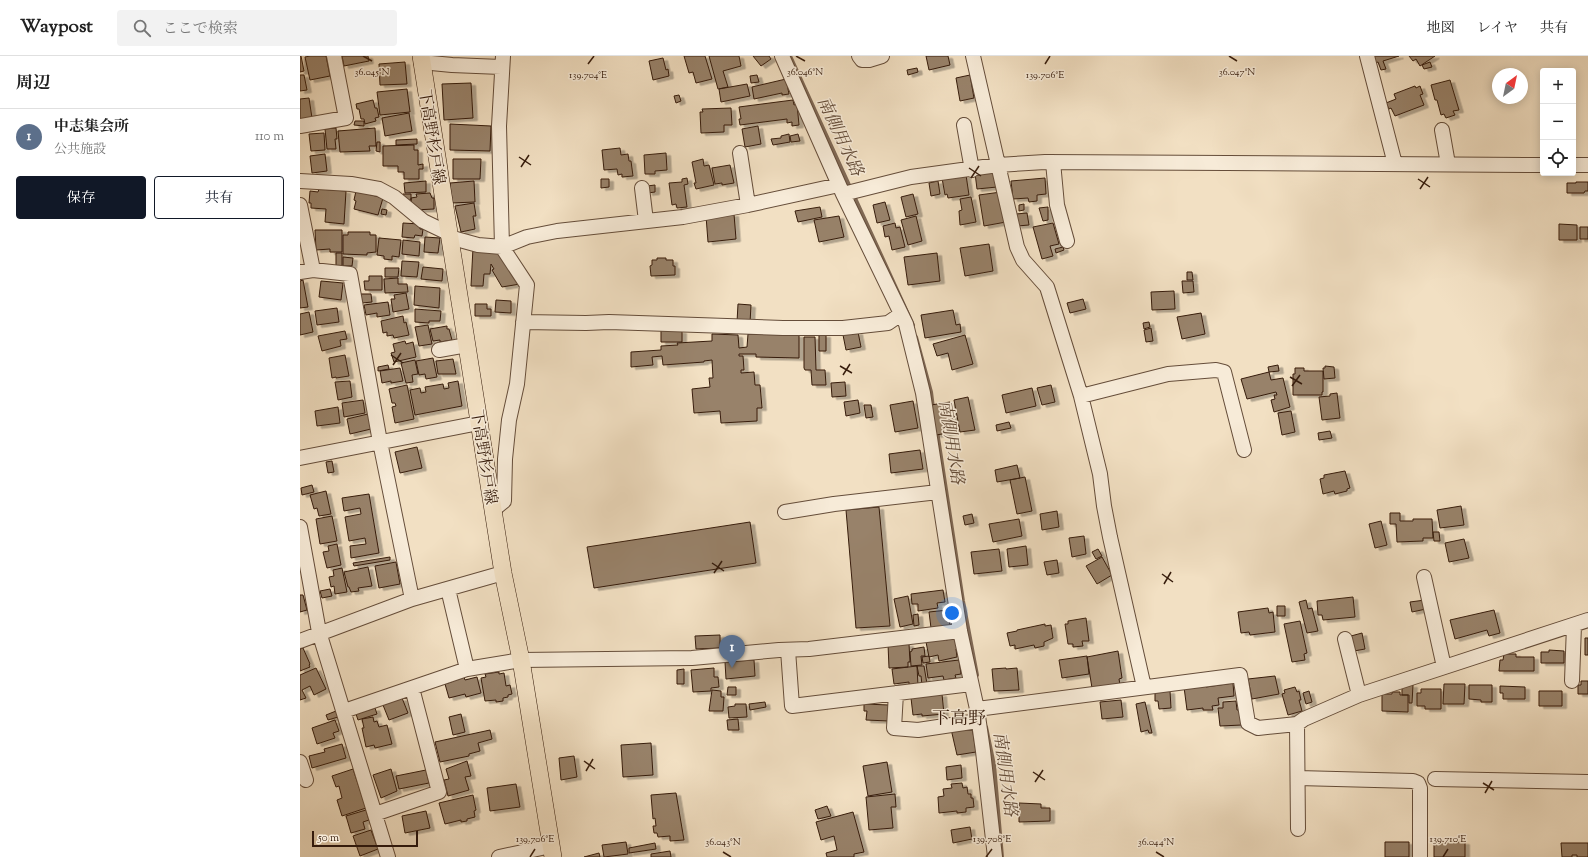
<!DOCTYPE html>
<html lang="ja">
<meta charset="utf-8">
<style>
:root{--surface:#fff;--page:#f2f2f2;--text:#222;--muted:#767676;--line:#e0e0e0;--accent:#111827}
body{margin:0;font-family:"Sorts Mill Goudy","Noto Serif JP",serif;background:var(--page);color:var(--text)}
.controls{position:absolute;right:12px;top:12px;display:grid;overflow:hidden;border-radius:4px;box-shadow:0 2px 10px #0003}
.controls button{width:36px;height:36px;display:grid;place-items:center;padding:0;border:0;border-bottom:1px solid var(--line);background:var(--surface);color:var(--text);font:20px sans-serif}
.compass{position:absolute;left:1192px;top:12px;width:36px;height:36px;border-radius:50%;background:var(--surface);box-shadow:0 2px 10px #0003;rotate:33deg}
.scale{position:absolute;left:12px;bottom:10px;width:106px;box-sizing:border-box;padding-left:4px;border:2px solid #361c0c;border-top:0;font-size:11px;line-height:14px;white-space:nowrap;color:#361c0c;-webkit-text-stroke:3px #f7ebd8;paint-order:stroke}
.you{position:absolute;left:652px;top:557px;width:14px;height:14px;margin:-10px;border:3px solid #fff;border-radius:50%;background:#1a73e8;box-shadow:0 0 0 6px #1a73e833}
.badge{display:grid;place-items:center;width:26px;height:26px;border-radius:50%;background:var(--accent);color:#fff;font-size:13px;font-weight:700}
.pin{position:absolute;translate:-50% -33px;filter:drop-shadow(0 1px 2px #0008)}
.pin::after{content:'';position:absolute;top:21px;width:14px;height:12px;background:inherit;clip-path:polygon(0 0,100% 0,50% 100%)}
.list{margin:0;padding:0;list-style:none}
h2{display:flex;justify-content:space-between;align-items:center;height:52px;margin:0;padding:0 16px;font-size:17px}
h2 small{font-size:13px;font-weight:400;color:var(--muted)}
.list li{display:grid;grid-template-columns:26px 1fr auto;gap:12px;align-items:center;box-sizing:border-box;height:56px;padding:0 16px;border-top:1px solid var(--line)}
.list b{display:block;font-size:15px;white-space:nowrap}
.list p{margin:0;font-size:13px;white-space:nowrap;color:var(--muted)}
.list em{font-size:13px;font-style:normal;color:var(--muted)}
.actions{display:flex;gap:8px;padding:12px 16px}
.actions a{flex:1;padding:9px 0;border:1px solid var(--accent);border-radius:4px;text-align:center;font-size:14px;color:var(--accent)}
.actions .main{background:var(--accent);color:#fff}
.icon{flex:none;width:22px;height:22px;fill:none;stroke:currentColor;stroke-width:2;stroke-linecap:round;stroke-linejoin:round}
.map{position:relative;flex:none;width:1288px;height:801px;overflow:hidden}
header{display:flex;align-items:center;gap:24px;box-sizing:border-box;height:56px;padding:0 20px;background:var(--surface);border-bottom:1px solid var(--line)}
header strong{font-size:19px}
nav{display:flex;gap:22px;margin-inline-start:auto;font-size:14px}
.search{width:280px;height:36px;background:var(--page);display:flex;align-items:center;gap:10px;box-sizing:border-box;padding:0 14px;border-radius:4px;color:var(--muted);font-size:15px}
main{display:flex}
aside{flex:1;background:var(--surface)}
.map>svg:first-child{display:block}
</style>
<header>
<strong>Waypost</strong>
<div class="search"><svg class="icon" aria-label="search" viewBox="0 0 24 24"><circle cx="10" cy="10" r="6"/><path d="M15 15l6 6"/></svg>ここで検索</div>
<nav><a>地図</a><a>レイヤ</a><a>共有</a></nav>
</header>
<main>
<aside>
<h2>周辺<small></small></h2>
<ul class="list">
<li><span class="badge" style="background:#5c6f8a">1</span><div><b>中志集会所</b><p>公共施設</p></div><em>110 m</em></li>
</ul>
<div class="actions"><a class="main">保存</a><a>共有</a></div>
</aside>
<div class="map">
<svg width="1288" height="801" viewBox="0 0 1288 801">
<defs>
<filter id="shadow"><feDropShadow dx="4.5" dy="2.5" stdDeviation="0" flood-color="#0004"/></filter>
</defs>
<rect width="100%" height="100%" fill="#f2e0c3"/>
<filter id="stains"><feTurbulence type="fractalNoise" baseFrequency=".005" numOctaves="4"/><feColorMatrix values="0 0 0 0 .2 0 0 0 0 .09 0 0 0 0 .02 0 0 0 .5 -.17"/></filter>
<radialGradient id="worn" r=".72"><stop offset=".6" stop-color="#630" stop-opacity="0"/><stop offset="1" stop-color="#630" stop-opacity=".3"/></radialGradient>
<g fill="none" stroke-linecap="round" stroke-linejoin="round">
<path stroke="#806955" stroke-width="4" d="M490 0 613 269
M616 281 631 336 633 352
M637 375 663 545 677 619
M686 671 694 709 702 801"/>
</g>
<path fill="#98826b" stroke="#361c0c" filter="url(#shadow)" d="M0 0H1L4 15 0 16Z
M10 0H26L30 20 10 24 5 1Z
M42 0H68L69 5 44 10Z
M384 0H405L412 23 396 27 393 16 389 17Z
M409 0H439L441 10 423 15 428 31 418 33Z
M453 0H469L471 3 461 10Z
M626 0H648L650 9 629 14Z
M1073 0H1099L1083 5 1086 13 1081 14 1078 6 1075 7Z
M1109 0H1135L1120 10 1116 3 1113 5Z
M363 2 366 14 368 13 369 20 353 24 349 5Z
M105 6 107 28 80 29 79 8Z
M1130 6 1132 11 1124 13 1122 9Z
M617 12 618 16 608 19 607 14Z
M0 19H4L7 34 0 35Z
M457 19 459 26 451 27 450 20Z
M670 19 674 42 660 45 656 22Z
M486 23 489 38 482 39V37L454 43 452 31Z
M1150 24 1159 54 1153 55 1155 59 1146 62 1144 58 1141 59 1137 44H1135L1131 29Z
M171 27 173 62 144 64 142 28Z
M447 28 450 40 421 46 419 33Z
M1115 30 1116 32 1120 30 1123 38 1120 39 1124 49 1095 60 1091 52 1089 53 1086 47 1096 43 1094 38Z
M107 33 110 56 80 59 77 36Z
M379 39 381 45 376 47 374 40Z
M9 42 12 62 0 63V43Z
M73 44 75 52H77L79 61 75 62 76 65 65 68 64 63H61L59 53H57L56 48Z
M493 44 494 49 497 48 499 69 492 70V66L487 67V63L440 69 439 63H441L439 51Z
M431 52 432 69H424V76L401 77 400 56H403L402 53Z
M109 57 112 75 85 80 82 62Z
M55 65H64V70L54 69Z
M150 68 191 70 190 95 150 94Z
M458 70 461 88 445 91 442 73Z
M36 72 37 83H35L36 93H27L25 73Z
M75 72 76 90H69L70 95 40 96 38 75Z
M24 77 25 94 11 95 9 78Z
M489 78 490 86 473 89 471 83 481 82V80Z
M498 78 500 85 491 86 490 80Z
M117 83V88L96 89V84Z
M77 86H80V96L76 95Z
M114 89V94H118V109L123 108V113H119V123H104V116H98V110H83V90Z
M320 92 321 99 328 98 329 105H331L333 120 322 121V118L318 119 317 113 304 114 302 94Z
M366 97 367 114 355 115V118H345L344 99Z
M25 98 27 115 12 117 10 100Z
M153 103H181L180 123H153Z
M403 103 404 110 409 109 414 129 396 133 394 127H396L392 106Z
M430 109 434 127 422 129V127L415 128 412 112Z
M695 114 697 131 677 133 675 117Z
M666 119 669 139 648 142 647 138 645 139 642 122Z
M387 122 388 128 384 129 387 151 377 152 376 148 372 149 369 127 382 126V123Z
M745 122 746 138 737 139V145L729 146 728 142 713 143 711 125Z
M301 123H309V131L301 132Z
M126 125V136L105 137 104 127Z
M174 125 175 146 151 147 150 127Z
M638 125 640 138 631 140 629 127Z
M1276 126H1288V135H1285L1284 137H1267V127H1276Z
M355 129V136L348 137 347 130Z
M19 133 46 135 44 168 25 166 26 153 11 152V147H9L10 135 18 136Z
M56 135 83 142 78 159 54 153 56 145 54 144Z
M701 136 706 166 684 170 679 139Z
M130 137 132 142H134V153L114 154 112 152 111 142 117 141 116 138Z
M103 138H111V144L104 145Z
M613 138 618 158 606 161 601 141Z
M671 141 676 166 660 169 659 155 662 154 660 143Z
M585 146 590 164 577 167 573 149Z
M174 147 176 160H173L175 173 161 176 155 150Z
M724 148V154L719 155V149Z
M520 151 522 161 498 166 495 155Z
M748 151V164L743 165 739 152Z
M82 153 87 154 86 159 81 158Z
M727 157 729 169 717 170 716 158Z
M434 158 436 183 408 186 406 160Z
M539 160 544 181 519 186 514 164Z
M616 160 622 185 608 189 601 164Z
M103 167 120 168V173H123L122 180 115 179 114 182 102 181Z
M595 167 596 172 600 171 605 191 592 194 589 180 585 181 583 170Z
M753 167 759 188 750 190 753 200 742 203 733 171Z
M1259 168 1277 169V184H1259Z
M1280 171H1288V183H1280Z
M15 174H42V196H30V193L16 194Z
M48 176H70V179H76V196L67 197V199L43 198V179H48Z
M125 181 140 182 138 197 124 196Z
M79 182 101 184 99 201 92 200V204L84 203V200L77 199Z
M103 184 120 186 119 200 102 198Z
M689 188 693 215 665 220 660 192Z
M763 191 764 194 756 197 755 193Z
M173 192 202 196 220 228 202 231 192 214 194 213 191 208 190 218H184L183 230H171Z
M36 197H42V210H36Z
M637 197 640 225 608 229 604 201Z
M43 201 53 202 52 210H43Z
M357 202H366V204H373V210H375V219L351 220 350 210 352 209V204H357Z
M102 205 119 206 117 221 101 220Z
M123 211 143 213 142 225 121 223Z
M85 212H99L98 221H85Z
M887 216H892L893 224H887Z
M69 220H82V234H65L64 225H69Z
M98 222V228H107L108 236 85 237 84 223Z
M3 224 8 251 0 252V225Z
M21 225 43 227 41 244 19 241Z
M882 225H893L894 236 883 237Z
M115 230 140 232 139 252 114 249Z
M874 235 875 253 852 254 851 236Z
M106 237 109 253 93 256 91 243H95L94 239Z
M61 238H71L72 246 62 247Z
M783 243 786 253 770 257 767 247Z
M196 244 211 245V257L195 256Z
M88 246 90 259 77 261V257L66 259 64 249Z
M175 248H187V253H191V260H175Z
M438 248 451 249 450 267 437 266Z
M37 252 39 266 17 269 15 255Z
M115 253 141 255 140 265H129V267L115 266Z
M653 254 656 269 660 268 661 276 625 282 621 259Z
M9 256 13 276 0 279V258Z
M901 257 905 278 882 283 877 261Z
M103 260 104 267 106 266 109 279 94 282 93 279 87 280V276L83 277 81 265Z
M849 266 850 271 844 273 843 267Z
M128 269 132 288 119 290 115 271Z
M147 270V273H149L152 284 140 286V284L133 285 130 273Z
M851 272 853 285 846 286 844 274Z
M361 274 382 275V286H361Z
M45 275 47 283 40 284 41 290 22 295 18 280Z
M558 276 561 291 546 294 543 279Z
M412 278 438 279 439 292 447 291 448 278 499 279V302L456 301V298H439V300H443L444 314H441V317L454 316 455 329H460L462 352H457V365L421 367 420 355 394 357 392 333 410 331 409 322H413L412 304 404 305V306L363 309 362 300 352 301 353 309 331 311V296L361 294V290L378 289 377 287 412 285Z
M519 279H526V295H519Z
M665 279 673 308 652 314 648 297 637 300 633 288Z
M504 281H515L516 314H525L526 329H512L511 314H505L504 312Z
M105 285 106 288 113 286 116 301 94 306 91 297 95 296 93 288Z
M45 299 49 320 36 322V321L32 322 29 302Z
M133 302 137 321 126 323 125 318 119 319 116 305Z
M153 303 156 318H138L136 305Z
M115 304 118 318 112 319 113 326 106 327 101 307Z
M88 309 89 313 78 315V311Z
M978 309 979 315 969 316 968 311Z
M1025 310 1034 311 1035 322 1024 323 1023 312H1025Z
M100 312 103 325 91 327V325L82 327 80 315Z
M995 312H1004V315H1023V336H1022V339H993V318H995Z
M969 316 971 324 983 322 990 351 974 356 971 344 975 343 974 339H977L976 336 947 343 941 323Z
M50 325 52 341 38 344 35 326Z
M158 325 162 350 115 359 110 334 120 332 121 337 126 336 125 331 143 328 144 333 149 332 148 327Z
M545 326 546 340 532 341 531 327Z
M107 329 114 363 95 367 92 351 96 350 95 347H92L89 333Z
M751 329 755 346 742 349 737 332Z
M732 332 736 350 706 357 702 339Z
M1037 337 1040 362 1022 364 1019 341 1030 340V338Z
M668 341 675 374 660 376 654 344Z
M63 344 65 357 44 361 42 347Z
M558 344 560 357 546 360 544 346Z
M613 345 618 372 595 376 590 349Z
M650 346 655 376 636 379 631 349Z
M564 349H571L573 361 566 362Z
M38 351 40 367 17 370 15 355Z
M991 355 995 376 982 379 978 357Z
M68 358 71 373 50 378 47 363Z
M709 366 711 372 697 375 696 369Z
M1030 375 1032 382 1019 384 1018 377Z
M117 391 122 412 100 417 95 396Z
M620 394 623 413 591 417 589 398Z
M32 405 34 416 28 417 26 406Z
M717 409 720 422 697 426 695 414Z
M1045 415 1050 432 1047 433V435L1035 438 1034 435 1023 438 1020 423 1024 422V419Z
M725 421 732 455 717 458 710 424Z
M12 429 14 436 2 439 1 432Z
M26 435 31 458 19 460 17 452 14 453 10 439Z
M69 438 79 497 51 502 50 490 66 488 65 482 49 485 45 461 61 458 60 452 44 455 42 442Z
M1161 450 1164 469 1140 472 1137 454Z
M579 451 590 570 556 572 546 454Z
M757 455 759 471 742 474 740 458Z
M1090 457H1100V465H1113V463H1132L1133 482H1123V485L1097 486 1096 468H1090Z
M672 458 674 467 665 469 663 460Z
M32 460 37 485 20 488 16 463Z
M719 463 722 480 693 486 689 468Z
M1081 465 1087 489 1075 492 1069 468Z
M450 466 456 507 294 532 287 491Z
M1133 476H1139L1140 485H1134Z
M784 480 786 498 772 501 769 482Z
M1164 483 1169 502 1149 506 1145 487Z
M37 488 41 509 27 512 23 496 29 495 28 490Z
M726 490 728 509 709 511 707 493Z
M699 493 702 515 674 518 671 496Z
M798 493 802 500 796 503 792 496Z
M90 501V504L54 510 53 507Z
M802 501 812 519 797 528 786 510Z
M757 504 759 517 747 519 744 506Z
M96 506 100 528 79 532 75 510Z
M68 511 72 530 58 532 59 535 51 536 49 531H48L44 516Z
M42 512 47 536 35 538 34 530 31 531 29 521 34 520 33 514Z
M30 533 32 540 22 542 20 535Z
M643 534 645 546 637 547 638 552 618 555V548H612L611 538Z
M0 539H3L7 554 0 556Z
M608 540 613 568 600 571 594 543Z
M1053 541 1055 561 1023 564 1022 559H1018L1017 545Z
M1006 544 1008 553 1012 552 1018 575 1007 577 999 546Z
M1125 544 1126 553 1112 556 1110 546Z
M977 550H985V560H977Z
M968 552 969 557 973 556 975 576 950 579 949 576 941 577 938 556Z
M648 554 650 570 631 572 629 556Z
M1194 554 1200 577 1189 580 1187 574 1155 583 1150 564Z
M618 558 619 569 614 570 613 559Z
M786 562 789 585H782L783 590 773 591V588H768L765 568H768V565Z
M1000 565 1007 597 1004 598 1005 604 992 606 984 568Z
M745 568V570L751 569 753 582 744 586V590L735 592 734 589 715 593V589L710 590 707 577 717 575V574Z
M1062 577 1065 593 1054 595 1051 580Z
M420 579V592L396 593 395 580Z
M646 582V584L656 582 658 592 656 593 657 601 639 605 638 599 629 601 626 586Z
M1285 582H1288V599H1285Z
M588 588H609L610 606H608V611L589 612Z
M624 591 625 600H621L622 609 611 610 610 596 612 595V593Z
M3 592 10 608 9 609 10 611 0 615V593Z
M1249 594 1264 595V607H1241V596H1249Z
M818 595 822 622 819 623 820 629 792 632 787 601Z
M1204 598H1216V601H1234V615H1199L1200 604H1203Z
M629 600 630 606 623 607 622 601Z
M787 600 789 618 762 622 759 604Z
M454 604 455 620 426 623 425 606Z
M659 604 661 618 655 619 656 622 644 624 643 620 628 622 626 608Z
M617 610 618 630 609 631V626L594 628 592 613Z
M617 610H624L627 628 622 629 621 620H619Z
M16 612 26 633 14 639 10 630 2 634 6 642 0 644V619Z
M414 612V621H418L419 631 411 632V635L393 636 391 614Z
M706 612V613L717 612 719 634 694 635 692 613Z
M384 613V628H377V614Z
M199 616V618L204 617 206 630 210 629 212 638 208 639V641L203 642V645L196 646V644L185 645 181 622 186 621 185 618Z
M975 620 979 638 952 643 948 623Z
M164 621 165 624 177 621 181 637 166 641 165 638 149 642 145 628 154 625V623Z
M1281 625H1288V638H1278V629H1281Z
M933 627 934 640 918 642 919 649 912 650 913 654H903V652L887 654 884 631 906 628V631Z
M1144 628H1165L1164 648H1143Z
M1102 629H1113L1112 647H1109V639H1102Z
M1169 629H1192V646H1181V644L1169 643Z
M1200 630 1225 631V643H1203V637H1200Z
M428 631H436V639H427Z
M995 631 997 636 999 635 1001 644H999L1002 655 988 659 982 638 985 637 984 634Z
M1121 633H1141V653H1125V650H1117V637H1121Z
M412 634 421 635V641H424L423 655H409Z
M870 635 871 652 859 653 858 645H855V636Z
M1009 635 1012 646 1006 648 1003 637Z
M1239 635H1262V650H1239Z
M1092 636H1100V639H1108V656L1082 655V638H1092Z
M642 638 644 658 622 660V658L613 659 611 642Z
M102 642 108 657 89 664 83 649Z
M821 644 823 661 802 663 800 646Z
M936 645 937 654H941L942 669 920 670 918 652H923V646Z
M465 646 466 651 450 654 449 648Z
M845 646 852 677H849L848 674 841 676 836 648Z
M435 648H446L447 661 429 662 428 651 435 650Z
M564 648 589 649V665L566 664 567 655H564Z
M75 652 77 658 58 664 56 658Z
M36 655 38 661 28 664 26 659Z
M161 658 165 676 153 679 149 661Z
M73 661 74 666 77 665 79 671 87 669 92 688 75 692 74 689 66 691 62 672H64L62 663Z
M438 663 439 674H428L427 664Z
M35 664 39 675 33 677 35 682 17 688 12 672Z
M672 670 676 696 657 699 651 673Z
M190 674 192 683 178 687 180 695 169 698V700L140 706 135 686Z
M351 687 353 719 323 721 321 689Z
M42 688 46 702 12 712 9 700 25 696 24 693Z
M274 700 277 721 261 724 259 702Z
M167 705 171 720 165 721 169 734 148 740 144 724 149 723 146 713Z
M587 706 592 736 568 740 563 710Z
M661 709 662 722 647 724 646 711Z
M53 713 66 752 42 760 37 744 42 742 39 730 36 731 32 720Z
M91 713 97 735 81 742 73 719Z
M126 714 129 727 99 733 96 720Z
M662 727 663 732 667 731 668 738H671V742H673L674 751 666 752V756L657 757V755L639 757 638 741 644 740 643 733 652 732 651 728Z
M216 728 220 751 190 755 187 732Z
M376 737 384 784 370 785V780L358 781 357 777H354L353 770H356L355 762 353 763 351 739Z
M595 738 596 751H591L593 772 569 774 566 741Z
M173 739 176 754 174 755 175 761 167 763V765L161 766V764L145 768 139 747Z
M719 747 741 748V752H750V765L719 766Z
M527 750 531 760 518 763 515 754Z
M66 754 69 764 63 766 65 773 51 777 46 760Z
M126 755 130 772 105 777 102 760Z
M553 756 564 796 554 798V801H527L526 797 537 794 534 780 521 784 516 766Z
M670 771 672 783 653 787 651 774Z
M71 774 78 793 60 800 53 780Z
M326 786 328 798 304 801 302 789Z
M1085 786H1109V801H1085Z
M1134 786H1165V801H1134Z
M355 787 356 793 329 797V792Z
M1261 787H1288V801H1277V799H1272V801H1262Z
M370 795 371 801H351V798Z
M299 797 300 801H284Z"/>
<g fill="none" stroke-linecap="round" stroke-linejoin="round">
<defs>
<path id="minor" d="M482 0 543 138 606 268 623 337 660 575 677 653 683 695 695 801
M559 0 562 4H569L582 0
M673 0 717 191 723 204 747 231 781 340 800 418 804 450 810 481 844 631
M1067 0 1095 108
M121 6 152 9 201 11
M664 69 672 114
M0 70 46 62 34 0
M1142 74 1148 108
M440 97 448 149
M753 106 757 149 767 185
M1273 109H1288
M0 125 51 128 79 133 94 141 123 165 148 177
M342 132 346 165
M543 138 611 121 698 109 745 106 1243 109
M0 149 13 214
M149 181 178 189 202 191 227 181 257 175 383 161 448 149 539 129
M0 216 13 214 50 218 80 386 112 543
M223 266 286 267 309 266 483 272H543L588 267 601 258
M139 294 167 289
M781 340 868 318 916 314 924 316 944 394
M0 402 179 367
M193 454 204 445 205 403 209 364 217 328 227 229 202 191 199 70 203 0
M485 456 534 448 638 436
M0 471 19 576 88 801
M1124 521 1144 611
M148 533 167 613
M1045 583 1059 639
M0 585 112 543 203 517
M488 594 492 650 671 628
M1272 625 1274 569
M596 637 594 672 618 674 678 665
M677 653 940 619 948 667 958 672 997 668 1004 663 1059 639 1288 564
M44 655 167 613 221 604 392 602 479 594 509 593 660 575
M997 668 998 773
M0 706 6 724
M998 722 1113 725 1118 727 1120 732V801
M1135 723 1288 726
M75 758 139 736 112 632
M199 801 251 790"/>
<path id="major" d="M121 0 203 517 221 604 253 801"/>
</defs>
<use href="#minor" stroke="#654d3a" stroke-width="16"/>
<use href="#major" stroke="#361c0c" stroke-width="18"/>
<use href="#minor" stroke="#f7ebd8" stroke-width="14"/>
<use href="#major" stroke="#f2e0c3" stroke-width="17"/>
</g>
<path fill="none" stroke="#361c0c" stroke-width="1.5" d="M63 0 72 5M496 0 505 5M929 0 937 5M288 8 294 0M745 8 750 0M219 101 231 109M221 111 229 99M669 112 681 120M671 122 679 110M1118 123 1130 131M1120 133 1128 121M91 299 103 307M93 309 101 297M540 310 552 317M543 319 550 308M990 321 1002 328M992 330 1000 319M412 507 424 515M414 517 422 505M862 518 873 526M864 528 871 516M284 705 295 713M286 715 293 703M733 716 745 724M735 726 743 714M1183 727 1194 734M1185 737 1192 725M423 796 431 801M856 796 864 801M230 801 235 793M686 801 692 793M1143 801 1148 793"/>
<g text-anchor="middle" stroke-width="3" stroke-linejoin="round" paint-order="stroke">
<g font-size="16" fill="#361c0c" stroke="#f7ebd8">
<text transform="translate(133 81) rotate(81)" y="6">下高野杉戸線</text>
<text transform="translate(185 401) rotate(81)" y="6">下高野杉戸線</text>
</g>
<g font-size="17" font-style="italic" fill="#614936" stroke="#f7ebd8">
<text transform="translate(541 80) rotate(65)" y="6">南側用水路</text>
<text transform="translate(652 386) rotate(81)" y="6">南側用水路</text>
<text transform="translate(706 718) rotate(82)" y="6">南側用水路</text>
</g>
<g font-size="18" fill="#361c0c" stroke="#f7ebd8">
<text x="659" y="668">下高野</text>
</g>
</g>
<g font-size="10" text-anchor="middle" fill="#361c0c" stroke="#f7ebd8" stroke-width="3" stroke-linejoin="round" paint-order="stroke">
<text x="72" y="19">36.045°N</text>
<text x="505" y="19">36.046°N</text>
<text x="937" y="19">36.047°N</text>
<text x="288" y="22">139.704°E</text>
<text x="745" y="22">139.706°E</text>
<text x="235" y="786">139.706°E</text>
<text x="692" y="786">139.708°E</text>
<text x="1148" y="786">139.710°E</text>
<text x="423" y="789">36.043°N</text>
<text x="856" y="789">36.044°N</text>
</g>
<rect width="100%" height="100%" filter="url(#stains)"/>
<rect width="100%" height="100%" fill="url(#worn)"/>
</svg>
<div class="controls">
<button>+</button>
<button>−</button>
<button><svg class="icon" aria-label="locate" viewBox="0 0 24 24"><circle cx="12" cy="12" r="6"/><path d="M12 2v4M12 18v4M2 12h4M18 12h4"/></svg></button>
</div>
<svg class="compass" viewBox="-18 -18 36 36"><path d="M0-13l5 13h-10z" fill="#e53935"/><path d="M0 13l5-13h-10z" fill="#767676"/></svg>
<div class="scale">50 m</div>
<div class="you"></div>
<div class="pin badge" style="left:432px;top:612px;background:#5c6f8a">1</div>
</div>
</main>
